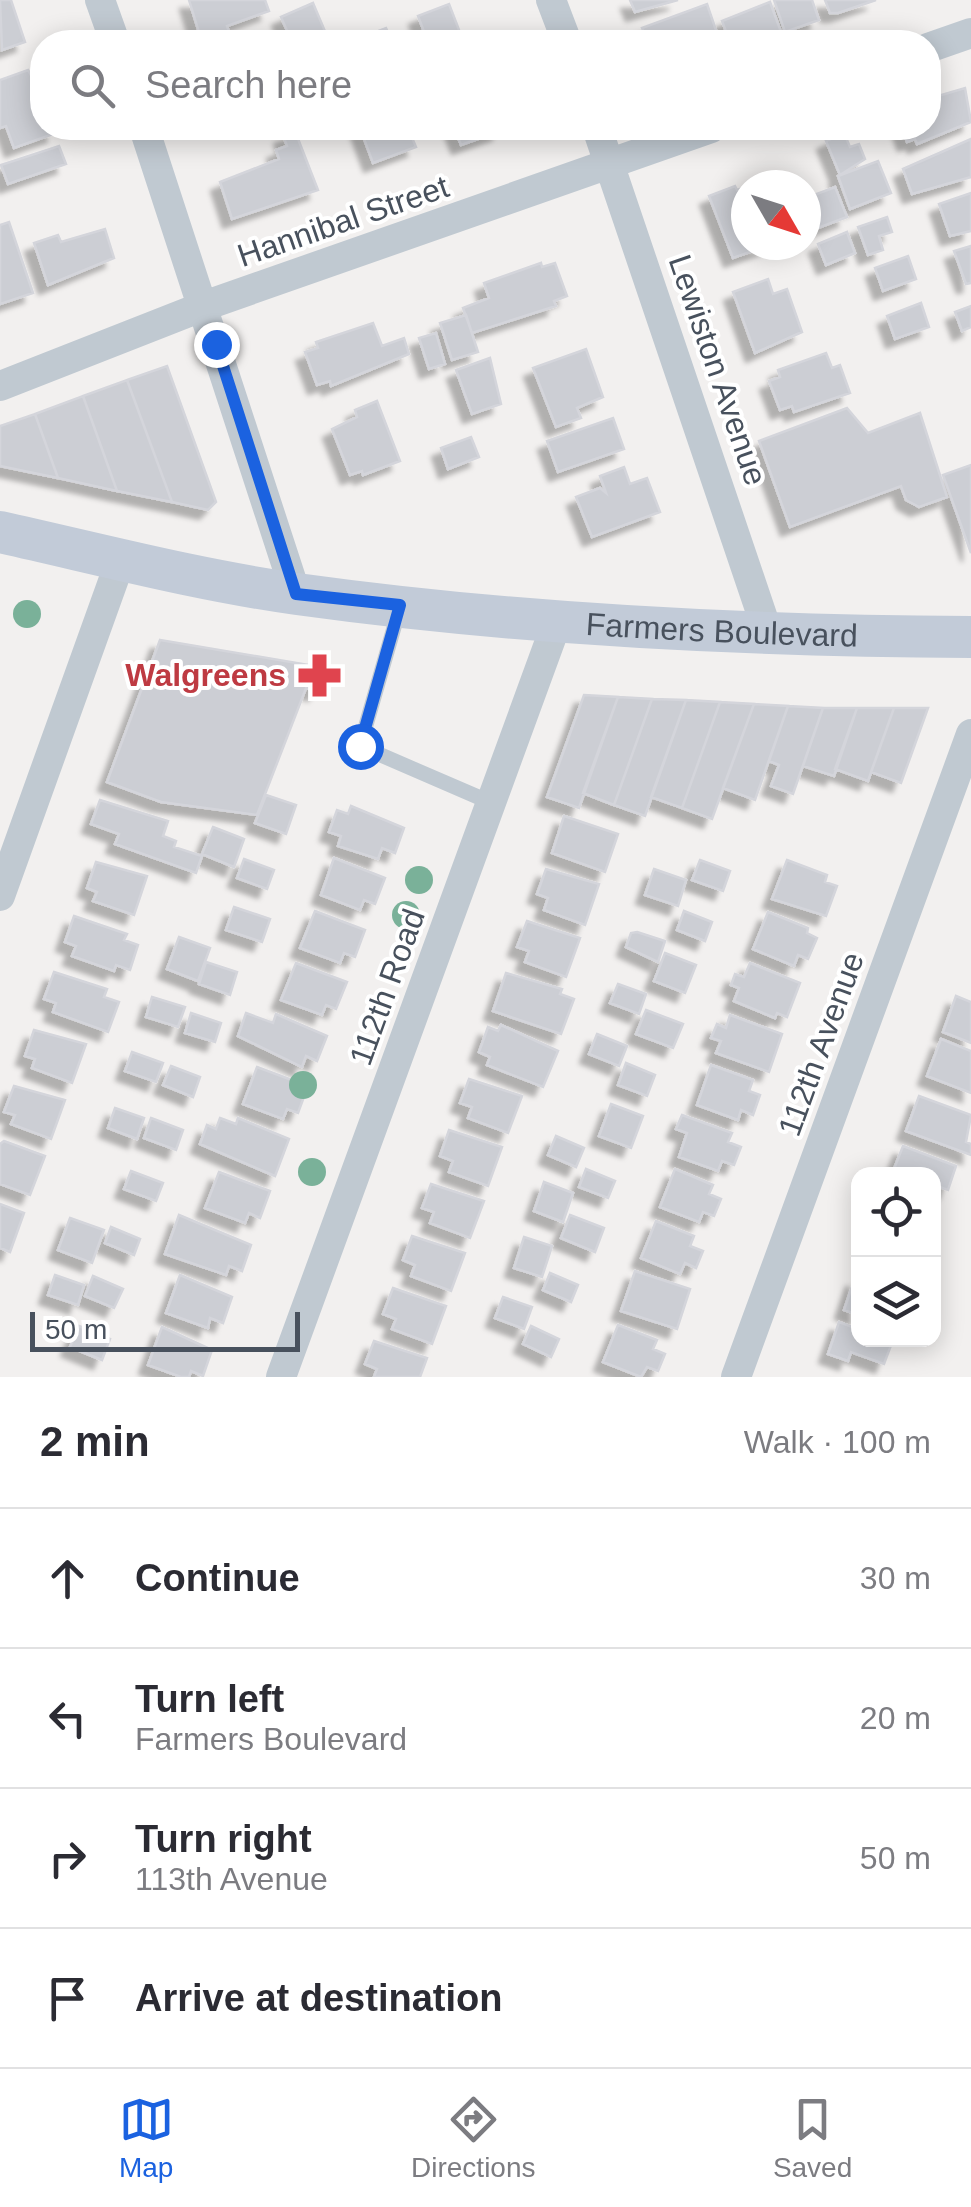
<!DOCTYPE html>
<meta charset="utf-8">
<style>
:root{--surface:#fff;--page:#f7f7f7;--text:#2b2b33;--muted:#7c7c81;--line:#e1e1e2;--accent:#1b62e0}
body{margin:0;font-family:Arial,sans-serif;background:var(--page);color:var(--text)}
.controls{position:absolute;right:30px;bottom:30px;display:grid;overflow:hidden;border-radius:20px;box-shadow:0 5px 25px #0003}
.controls button{width:90px;height:90px;display:grid;place-items:center;padding:0;border:0;border-bottom:2px solid var(--line);background:var(--surface);color:var(--text);font:50px sans-serif}
.compass{position:absolute;left:731px;top:170px;width:90px;height:90px;border-radius:50%;background:var(--surface);box-shadow:0 5px 25px #0003;rotate:129deg}
.scale{position:absolute;left:30px;bottom:25px;width:270px;box-sizing:border-box;padding-left:10px;border:5px solid #48515d;border-top:0;font-size:28px;line-height:35px;white-space:nowrap;color:#48515d;-webkit-text-stroke:8px #fff;paint-order:stroke}
.stop{position:absolute;width:30px;height:30px;margin:-22px;border:8px solid #1b62e0;border-radius:50%;background:#fff}
.stop.end{background:#1b62e0;border-color:#fff;box-shadow:0 2px 10px #0008}
.list{margin:0;padding:0;list-style:none}
h2{display:flex;justify-content:space-between;align-items:center;height:130px;margin:0;padding:0 40px;font-size:42px}
h2 small{font-size:32px;font-weight:400;color:var(--muted)}
.list li{display:grid;grid-template-columns:65px 1fr auto;gap:30px;align-items:center;box-sizing:border-box;height:140px;padding:0 40px;border-top:2px solid var(--line)}
.list b{display:block;font-size:38px;white-space:nowrap}
.list p{margin:0;font-size:32px;white-space:nowrap;color:var(--muted)}
.list em{font-size:32px;font-style:normal;color:var(--muted)}
.icon{flex:none;width:55px;height:55px;fill:none;stroke:currentColor;stroke-width:2;stroke-linecap:round;stroke-linejoin:round}
.map{position:relative;flex:none;width:971px;height:1377px;overflow:hidden}
.search{position:absolute;background:var(--surface);box-shadow:0 5px 25px #0003;left:30px;right:30px;top:30px;height:110px;display:flex;align-items:center;gap:25px;box-sizing:border-box;padding:0 35px;border-radius:40px;color:var(--muted);font-size:38px}
.sheet{height:690px;background:var(--surface)}
nav{display:flex;justify-content:space-around;align-items:center;box-sizing:border-box;height:140px;border-top:2px solid var(--line);background:var(--surface);font-size:28px;color:var(--muted)}
nav a{display:grid;justify-items:center;gap:5px}
nav .on{color:var(--accent)}
.map>svg:first-child{display:block}
</style>
<div class="map">
<svg width="971" height="1377" viewBox="0 0 971 1377">
<defs>
<filter id="shadow"><feDropShadow dx="-9" dy="9" stdDeviation="2.5" flood-color="#0004"/></filter>
</defs>
<rect width="100%" height="100%" fill="#f2f0ef"/>
<path fill="#ccced4" stroke="#d4d5db" stroke-width="2.5" filter="url(#shadow)" d="M0 0H11L25 42 2 50Z
M189 0H265L269 11 227 26 231 38 202 42Z
M630 0H678L635 12Z
M774 0H812L819 20 785 32Z
M825 0H876L838 13H830Z
M770 2 781 32 752 42H730L722 21Z
M313 3 327 36 313 42H292L281 17Z
M449 4 461 35 428 42 418 16Z
M707 4 719 39 648 42 642 28Z
M386 28 392 42H356L355 40Z
M28 70 42 94V128H54L56 133 14 148 6 126 0 128V80Z
M965 88 971 122 917 144 915 139 907 142 902 128H928V99Z
M360 128H408L416 147 373 163Z
M454 128H500L501 131 461 145Z
M295 131 318 190 232 219 220 182 279 159 276 150 287 146 283 135Z
M844 133 850 147 859 144 865 159 840 175 826 141Z
M971 139V177L912 194 903 169Z
M59 146 66 164 8 184 1 165Z
M878 161 891 193 850 209 838 176Z
M735 186 737 190 746 187V245H769L733 258 709 196Z
M835 187 847 217 815 229 806 198Z
M971 193V231L950 236 939 204Z
M887 217 892 232 879 236 883 250 868 255 858 227Z
M9 222 33 293 0 304V225Z
M105 229 114 258 48 285 34 243 58 235 61 242Z
M847 232 855 253 826 265 818 244Z
M971 246V283L966 284 954 251Z
M908 256 916 279 883 291 875 268Z
M541 263 542 267 555 263 567 296 554 301 556 306 472 333 463 308 489 298 484 283Z
M768 279 773 294 787 289 802 332 755 353 733 292Z
M921 303 929 327 895 339 887 316Z
M971 306V327L962 331 955 312Z
M466 315 478 352 452 360 440 323Z
M373 323 382 346 404 338 409 354 331 386 330 381 317 385 305 352 318 348 316 342Z
M436 333 445 364 429 369 419 338Z
M586 349 603 397 577 408 581 418 556 427 533 368Z
M826 353 832 368 840 365 850 393 794 412 792 406 780 410 769 381 780 377 778 370Z
M490 358 501 404 472 414 456 370Z
M167 366 216 502 208 510 172 502 127 380Z
M127 380 172 502 117 491 83 396Z
M83 396 117 491 58 478 35 414Z
M377 401 400 461 363 475 362 471 350 475 332 429 357 417 355 410Z
M847 408 868 433 920 413 947 497 919 507 906 500 901 486 790 527 759 441Z
M35 414 58 478 0 466V426Z
M613 418 624 449 558 472 547 441Z
M471 437 479 457 448 469 441 448Z
M971 465V553L943 475Z
M624 467 630 484 647 478 660 512 592 537 576 497 600 488 606 493 600 476Z
M160 640 326 668 317 692 306 688 257 815 161 802 107 782Z
M584 695 618 697 579 808 547 797Z
M618 697 652 699 614 805 583 793Z
M652 699 686 700 645 816 614 805Z
M686 700 720 702 682 808 651 797Z
M720 702 754 704 712 819 682 808Z
M754 704 788 706 755 800 723 788Z
M788 706 823 708 793 794 771 786 779 765 769 761Z
M823 708H857L834 776 803 766Z
M857 708H894L868 781 835 769Z
M894 708H928L901 783 871 772Z
M266 795 296 805 286 834 255 823Z
M100 800 168 821 163 836 176 841 174 847 202 856 196 873 115 844 119 834 91 824Z
M351 806 404 828 395 853 382 848 378 859 338 846 341 836 329 832 337 810 348 814Z
M564 816 618 834 605 872 552 853Z
M213 827 244 839 234 867 202 854Z
M334 858 385 878 375 904 364 900 360 910 321 895Z
M244 859 274 870 267 889 237 878Z
M700 860 730 871 723 891 692 880Z
M787 860 827 875 825 882 837 886 826 916 772 899Z
M96 862 147 876 134 915 93 901 97 892 87 888Z
M546 869 599 884 585 925 544 910 548 898 537 894Z
M654 869 686 880 678 906 645 895Z
M234 907 270 919 262 942 226 930Z
M315 911 365 930 355 957 344 953 340 963 300 948Z
M684 911 712 922 705 941 677 930Z
M768 912 808 928 807 933 817 938 808 959 798 955 794 966 753 949Z
M74 916 127 934 124 940 138 945 130 970 116 965 114 971 72 956 76 946 65 942Z
M527 921 580 938 566 977 525 962 529 951 517 947Z
M637 932 665 941 658 962 626 947 631 933Z
M179 937 210 948 198 981 167 969Z
M665 953 696 965 685 993 654 981Z
M206 962 237 972 230 995 199 984Z
M296 963 347 982 336 1009 326 1005 322 1015 281 1000Z
M750 963 800 983 787 1017 777 1013 775 1018 734 1001 739 988 731 985 735 974 744 977Z
M54 972 107 989 104 997 119 1002 108 1032 53 1012 56 1003 44 999Z
M506 973 562 989 560 994 574 999 561 1034 493 1011Z
M618 984 646 994 639 1014 610 1003Z
M956 996 971 1002V1043L943 1032Z
M152 997 185 1007 178 1027 146 1017Z
M646 1010 683 1024 673 1048 636 1034Z
M191 1013 221 1023 215 1042 185 1033Z
M246 1013 273 1023 276 1014 327 1036 317 1061 306 1056 302 1067 238 1036Z
M730 1015 782 1034 769 1072 716 1053 721 1041 711 1038 717 1024 726 1028Z
M501 1025 558 1051 543 1087 487 1065 490 1057 479 1052 488 1027 498 1031Z
M34 1030 86 1044 72 1083 32 1068 35 1059 25 1056Z
M597 1034 627 1046 619 1066 589 1054Z
M941 1039 971 1051V1093L927 1076Z
M132 1052 163 1063 156 1082 125 1071Z
M626 1063 655 1075 647 1096 618 1085Z
M711 1065 753 1080 749 1091 760 1095 753 1115 741 1110 738 1120 697 1105Z
M171 1066 200 1077 193 1097 163 1085Z
M257 1067 308 1086 298 1113 287 1109 283 1119 243 1104Z
M469 1079 522 1096 508 1133 468 1118 472 1107 460 1103Z
M14 1086 65 1100 51 1139 11 1124 15 1115 4 1112Z
M919 1096 971 1115 966 1142 971 1144V1155L906 1131Z
M611 1104 643 1116 631 1148 599 1136Z
M115 1108 144 1118 137 1139 108 1128Z
M682 1115 732 1133 728 1142 741 1147 734 1165 722 1161 718 1171 679 1157 687 1133 676 1129Z
M151 1118 183 1130 176 1150 144 1138Z
M220 1118 236 1124 238 1118 289 1139 275 1176 200 1144 207 1125 216 1129Z
M449 1130 502 1147 488 1186 449 1172 453 1161 440 1156Z
M556 1136 584 1148 576 1167 548 1155Z
M4 1141 45 1156 30 1195 0 1184V1144Z
M903 1146 956 1166 948 1190 934 1185V1174H892Z
M586 1169 615 1181 608 1198 579 1187Z
M675 1169 713 1185 709 1194 721 1199 714 1216 703 1212 699 1222 660 1207Z
M131 1171 163 1183 156 1201 124 1189Z
M219 1172 270 1191 260 1218 249 1213 245 1223 205 1208Z
M544 1182 573 1193 563 1222 534 1211Z
M431 1184 484 1201 470 1238 430 1223 434 1212 422 1208Z
M0 1204 24 1213 10 1252 0 1248Z
M179 1215 251 1245 242 1271 229 1266 226 1275 165 1254Z
M570 1215 604 1228 595 1252 561 1238Z
M70 1218 104 1230 92 1263 58 1250Z
M656 1221 694 1236 690 1246 703 1251 696 1268 685 1263 680 1274 641 1258Z
M111 1227 140 1239 134 1255 105 1243Z
M412 1236 465 1253 451 1291 411 1276 415 1265 403 1260Z
M524 1237 552 1246 542 1277 514 1268Z
M635 1271 690 1289 677 1329 621 1311Z
M550 1273 578 1285 571 1302 543 1290Z
M55 1275 84 1285 78 1305 48 1295Z
M180 1275 232 1297 223 1323 210 1318 208 1328 166 1313Z
M93 1276 123 1289 114 1308 85 1296Z
M855 1278 858 1279V1315L844 1310Z
M393 1288 446 1306 432 1344 392 1329 396 1319 383 1314Z
M503 1297 532 1307 524 1329 495 1318Z
M839 1322 858 1329V1340H893L884 1364 851 1352 848 1361 828 1354Z
M618 1325 657 1340 653 1349 665 1354 658 1371 647 1367 641 1377 603 1362Z
M79 1326 110 1339 102 1360 70 1347Z
M531 1326 559 1339 551 1357 523 1344Z
M162 1327 212 1350 203 1376 191 1371 189 1377H181L148 1365Z
M374 1341 427 1358 420 1377H374L377 1369 365 1364Z"/>
<g fill="none" stroke-linecap="round" stroke-linejoin="round">
<path stroke="#c0c9d1" stroke-width="15" d="M399 610 360 746 492 803"/>
<path stroke="#c0c9d1" stroke-width="30" d="M100 0 115 42
M551 0 567 42
M928 48 971 33
M144 128 296 594
M597 128 769 636
M0 386 204 306 711 128
M0 896 120 562
M281 1377 557 622
M736 1377 971 734"/>
<path stroke="#c2cbd8" stroke-width="42" id="s1" d="M0 532C99 554 197 580 297 594 521 625 746 636 971 637"/>
</g>
<g fill="#7ab199">
<circle cx="27" cy="614" r="14"/>
<circle cx="419" cy="880" r="14"/>
<circle cx="406" cy="915" r="14"/>
<circle cx="303" cy="1085" r="14"/>
<circle cx="312" cy="1172" r="14"/>
</g>
<g fill="none" stroke-linecap="round" stroke-linejoin="round">
<path stroke="#1b62e0" stroke-width="12" d="M216 344 296 594 400 605 360 746"/>
</g>
<defs>
<symbol id="pharmacy-bare" viewBox="-9 -9 18 18"><path d="M-2-6h4v4h4v4h-4v4h-4v-4h-4v-4h4Z" fill="#e0444e" stroke="#fff" stroke-width="2.5" paint-order="stroke"/></symbol>
</defs>
<g fill-rule="evenodd">
<use href="#pharmacy-bare" x="288" y="644" width="63" height="63"/>
</g>
<g text-anchor="middle" stroke-width="8" stroke-linejoin="round" paint-order="stroke">
<g font-size="32" fill="#48515d" stroke="#fff">
<text transform="translate(343 221) rotate(-19)" y="11">Hannibal Street</text>
<text transform="translate(718 370) rotate(71)" y="11">Lewiston Avenue</text>
<text dy="11" stroke="none"><textPath href="#s1" startOffset="730">Farmers Boulevard</textPath></text>
<text transform="translate(387 987) rotate(-70)" y="11">112th Road</text>
<text transform="translate(821 1044) rotate(-70)" y="11">112th Avenue</text>
</g>
<g font-size="32" font-weight="bold" fill="#be3a42" stroke="#fff" text-anchor="end">
<text x="286" y="686">Walgreens</text>
</g>
</g>
</svg>
<div class="controls">
<button><svg class="icon" aria-label="locate" viewBox="0 0 24 24"><circle cx="12" cy="12" r="6"/><path d="M12 2v4M12 18v4M2 12h4M18 12h4"/></svg></button>
<button><svg class="icon" aria-label="layers" viewBox="0 0 24 24"><path d="M12 4l9 5-9 5-9-5zM3 14l9 5 9-5"/></svg></button>
</div>
<svg class="compass" viewBox="-18 -18 36 36"><path d="M0-13l5 13h-10z" fill="#e53935"/><path d="M0 13l5-13h-10z" fill="#7c7c81"/></svg>
<div class="scale">50 m</div>
<div class="stop" style="left:360px;top:746px"></div>
<div class="stop end" style="left:216px;top:344px"></div>
<div class="search"><svg class="icon" aria-label="search" viewBox="0 0 24 24"><circle cx="10" cy="10" r="6"/><path d="M15 15l6 6"/></svg>Search here</div>
</div>
<section class="sheet">
<h2>2 min<small>Walk · 100 m</small></h2>
<ul class="list">
<li><svg class="icon" aria-label="ahead" viewBox="0 0 24 24"><path d="M12 20V5M6 11l6-6 6 6"/></svg><div><b>Continue</b></div><em>30 m</em></li>
<li><svg class="icon" aria-label="left" viewBox="0 0 24 24"><path d="M17 20v-9H6M10 6l-5 5 5 5"/></svg><div><b>Turn left</b><p>Farmers Boulevard</p></div><em>20 m</em></li>
<li><svg class="icon" aria-label="right" viewBox="0 0 24 24"><path d="M7 20v-9h11M14 6l5 5-5 5"/></svg><div><b>Turn right</b><p>113th Avenue</p></div><em>50 m</em></li>
<li><svg class="icon" aria-label="arrive" viewBox="0 0 24 24"><path d="M6 21V4h12l-3 4 3 4H6"/></svg><div><b>Arrive at destination</b></div></li>
</ul>
</section>
<nav>
<a class="on"><svg class="icon" aria-label="map" viewBox="0 0 24 24"><path d="M3 6l6-2 6 2 6-2v14l-6 2-6-2-6 2zM9 4v14M15 6v14"/></svg>Map</a>
<a><svg class="icon" aria-label="directions" viewBox="0 0 24 24"><path d="M12 3l9 9-9 9-9-9zM9 14v-3h6M13 9l2 2-2 2"/></svg>Directions</a>
<a><svg class="icon" aria-label="saved" viewBox="0 0 24 24"><path d="M7 4h10v16l-5-4-5 4z"/></svg>Saved</a>
</nav>
